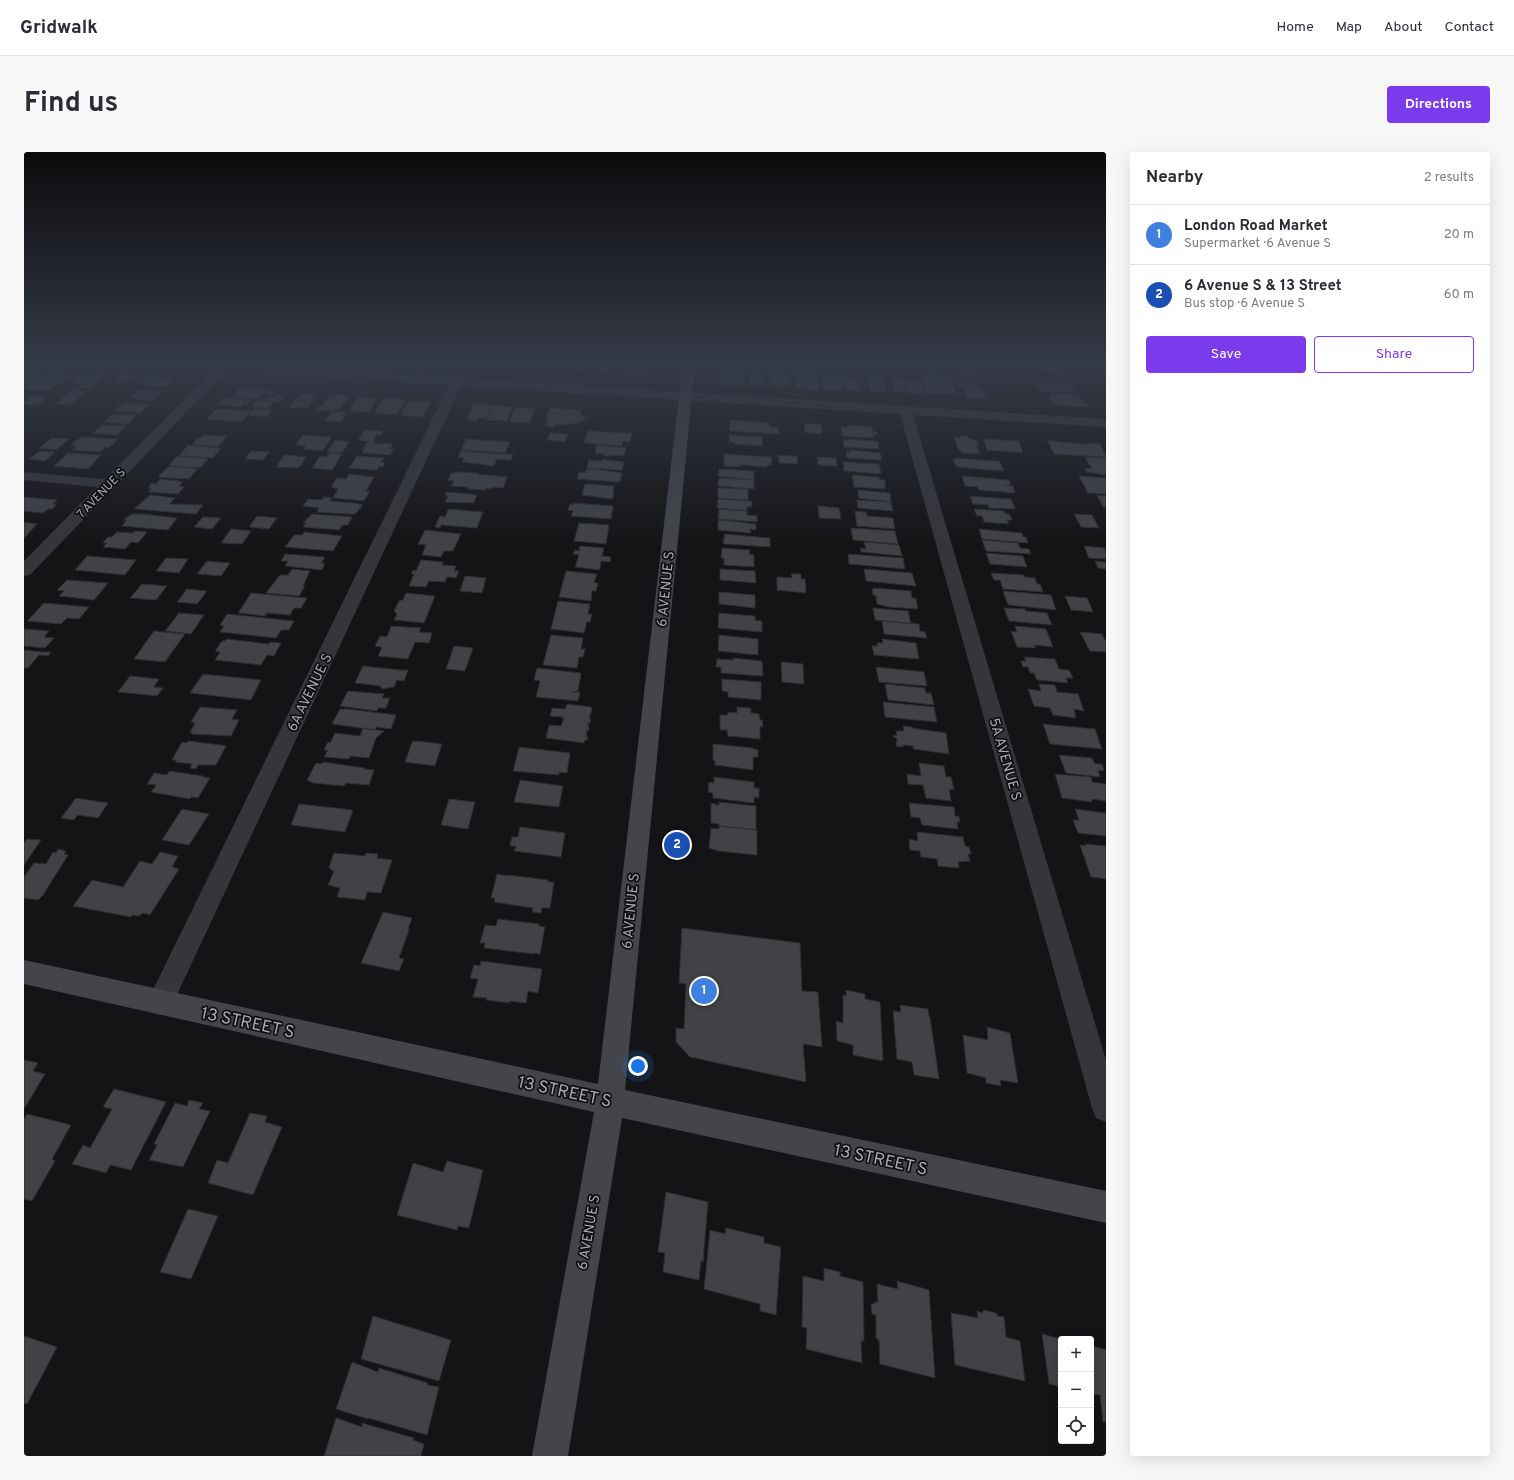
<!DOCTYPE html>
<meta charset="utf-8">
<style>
:root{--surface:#fff;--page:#f7f7f7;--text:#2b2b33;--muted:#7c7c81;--line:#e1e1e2;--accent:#7c3aed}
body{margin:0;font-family:Overpass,sans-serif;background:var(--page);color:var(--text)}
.controls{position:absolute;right:12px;bottom:12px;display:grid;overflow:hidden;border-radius:4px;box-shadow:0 4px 16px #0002}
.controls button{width:36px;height:36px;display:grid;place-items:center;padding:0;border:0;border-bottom:1px solid var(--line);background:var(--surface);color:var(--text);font:20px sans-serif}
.you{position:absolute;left:614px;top:914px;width:14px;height:14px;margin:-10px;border:3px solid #fff;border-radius:50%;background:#1a73e8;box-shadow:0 0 0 6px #1a73e833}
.badge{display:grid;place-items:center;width:26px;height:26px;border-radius:50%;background:var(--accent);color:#fff;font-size:13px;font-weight:700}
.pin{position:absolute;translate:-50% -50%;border:2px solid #fff;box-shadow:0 1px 4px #0006}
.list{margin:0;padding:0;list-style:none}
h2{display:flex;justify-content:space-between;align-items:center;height:52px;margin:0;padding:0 16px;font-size:17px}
h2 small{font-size:13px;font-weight:400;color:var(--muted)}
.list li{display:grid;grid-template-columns:26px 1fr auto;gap:12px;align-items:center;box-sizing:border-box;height:60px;padding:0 16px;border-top:1px solid var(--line)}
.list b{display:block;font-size:15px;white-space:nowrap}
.list p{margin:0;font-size:13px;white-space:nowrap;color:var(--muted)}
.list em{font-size:13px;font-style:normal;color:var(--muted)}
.actions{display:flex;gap:8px;padding:12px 16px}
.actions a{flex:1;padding:9px 0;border:1px solid var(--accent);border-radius:4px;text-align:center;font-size:14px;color:var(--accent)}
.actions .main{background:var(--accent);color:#fff}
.icon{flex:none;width:22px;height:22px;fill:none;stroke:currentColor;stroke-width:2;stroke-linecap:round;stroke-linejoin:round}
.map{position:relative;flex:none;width:1082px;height:1304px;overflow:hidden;border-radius:4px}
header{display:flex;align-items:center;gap:24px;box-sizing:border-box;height:56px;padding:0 20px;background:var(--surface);border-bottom:1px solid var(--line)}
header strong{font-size:19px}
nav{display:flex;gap:22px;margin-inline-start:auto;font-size:14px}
.intro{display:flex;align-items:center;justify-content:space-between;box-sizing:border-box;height:96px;padding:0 24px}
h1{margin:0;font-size:28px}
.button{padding:10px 18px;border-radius:4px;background:var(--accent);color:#fff;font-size:14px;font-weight:700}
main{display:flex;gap:24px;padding:0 24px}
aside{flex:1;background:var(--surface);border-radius:4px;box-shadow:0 4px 16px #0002}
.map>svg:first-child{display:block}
</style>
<header>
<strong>Gridwalk</strong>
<nav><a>Home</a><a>Map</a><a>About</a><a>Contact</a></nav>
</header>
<div class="intro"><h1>Find us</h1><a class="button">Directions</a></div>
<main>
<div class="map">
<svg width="1082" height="1304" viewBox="0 0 1082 1304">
<rect width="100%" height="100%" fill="#141416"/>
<path fill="#404246" stroke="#2e2e32" d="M484 211H515L514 215H502V216L483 215Z
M520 211H539L537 217 518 216Z
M548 211H565L563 217 569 218 562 220 545 219Z
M573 211H592L591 219H585V221L570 220Z
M601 211H621L619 220H623V223L598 222Z
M779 211H793V215L779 214Z
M1007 212 1037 214 1041 221 1014 219Z
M934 216 952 217 955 224 937 222Z
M901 217H913L915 224 926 225 933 242 902 241 896 223 904 224Z
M697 218 720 219V233L696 232 695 221H697Z
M0 219 17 220H18L0 234Z
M753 220 765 222 766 234H747L745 221 753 222Z
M771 220 791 221 795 238 772 236Z
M21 221 50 223 39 232H33L25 238 0 237Z
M100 221 110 223 101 231 89 230Z
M726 221 739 222V234L725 233Z
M64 222 80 224 65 237 54 236 58 232 46 231 56 223H62Z
M122 224H130L129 226 151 227 144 234H127L123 233 126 230 117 229Z
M805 224 817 226 818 239 800 238 797 225H805Z
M845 225 859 226 863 240 847 239 844 229Z
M868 225 879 226 882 240H871Z
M818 226 833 227 836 239 821 238Z
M881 229 896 230 900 242 885 241Z
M938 230 954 231 958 239H961L965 247 943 246 939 235 935 234 934 232H938Z
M1011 230 1047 233 1051 240 1016 239Z
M216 236 237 237 250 240 247 243 238 242 234 247 207 245Z
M48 238 63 239 46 253 32 252Z
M115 238 138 240 129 249 106 246Z
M1024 241 1054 243 1059 250 1058 251H1063L1066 255 1031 253 1024 245H1027Z
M276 242 292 243 283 256 265 255Z
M306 242 326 244 315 258 292 259 295 254H298Z
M251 243H261L256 250 250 249 245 256 227 255 233 248 246 249 247 248 241 247 243 244 250 245Z
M8 244 23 246 13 253 0 252V250Z
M334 245 353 246 345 260 325 259Z
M362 245 381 248 373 262H351L352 259H351L354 255H352Z
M199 246H203L228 248 224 253 219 252 217 255 193 253Z
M385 249H393L407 250 398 265 377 263Z
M99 251 125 252 117 261 90 259Z
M449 252 468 253 462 266H455L453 269 443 268Z
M469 253 488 255 483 269 462 268Z
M499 255 511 257 506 271 486 270 491 256H499Z
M527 256 556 258 555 260H558L557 264H561L560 269H555V272L545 271V273L531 272 530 275 521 274 524 266H521Z
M230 257 248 258 242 265 225 263Z
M191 258 196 257 226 259 218 270 183 267Z
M307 260H323L317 270 300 269Z
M89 262 112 263 105 272 80 270Z
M706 268 745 271V275H754L755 282 705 279Z
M780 271 797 273 798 282 781 280Z
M78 273 102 274 93 283 69 281Z
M823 273 848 275V279L853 280V283L849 282 850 286 818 284 817 275 823 276Z
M341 278 359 279 357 283 353 282 349 291 369 292 366 297H370L366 303 339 301 338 300 342 292 345 290 334 288Z
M564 279 601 281H608L606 290 599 289 598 294 560 291Z
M526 281 544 282 541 290 523 288Z
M180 283 203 284 194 295 168 293 173 286H177Z
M279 283 308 285 299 299 279 297 282 294 272 293Z
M706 283 738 285V294L710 292V290H705Z
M935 284H943L944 286 953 289 955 294 952 293 956 302 939 301 938 299H935L930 285 936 286Z
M57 285 94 287 85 296 81 295 77 300 48 298 53 294 47 293Z
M28 286 45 287 32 298 15 296Z
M442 287 486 290 481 301 437 298Z
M819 287 850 289 854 290 855 297 820 295Z
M959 287 995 289 999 301 963 298Z
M311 288 325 290 318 301 303 300Z
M1023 288 1044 291 1043 290 1064 293 1063 291 1076 292 1082 305 1030 302Z
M164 293 194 296 197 297 192 302 190 301 192 302 189 306 155 304Z
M573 293 602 296 600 303 580 304V302L571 301Z
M826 298 856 301 858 308 823 306 822 300H826Z
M16 299 31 300 21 309 5 307Z
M227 299 245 300 239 308 221 307Z
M437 299 474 302H489L487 308 473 307 470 314 438 310 440 306 434 305Z
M44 301 77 303 64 317 30 314Z
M305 301 318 302 308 318 288 316 296 304 303 305Z
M700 302 748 305 747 313H743V315L716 313V315L700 314Z
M260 303 282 305 275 316 252 315Z
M754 303 773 304 774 312 755 311Z
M153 304 184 307 176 316 145 314Z
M333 304 360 306 357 310 361 311 359 315 355 314 353 318 325 316Z
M793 305 812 306 813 314 794 313Z
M1061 305 1082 306V321L1081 320 1082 323 1063 320 1061 316 1068 317Z
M930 306 973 309 976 310 980 319 933 315 928 308 931 309Z
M578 307 600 310 598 318 563 316 565 308 578 309Z
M819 310 855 312 857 322 820 319Z
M149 314 166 316 173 317 165 327 134 325 144 315Z
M569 317 598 321 596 330 553 327 555 320 561 321 562 318Z
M695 317 730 319V328L694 324Z
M433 320 454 321V322L483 325 479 336 469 335 468 337 463 336 462 338 443 337 444 335 427 334 430 329 424 328 427 321Z
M325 322 350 325 342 339H346L340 349 309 346 314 337 307 335 313 326 322 327Z
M828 323 855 325 856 328H861V337L830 335Z
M938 324 985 328 987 333 981 334H989L991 341 955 338 954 335 941 334Z
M1055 324 1082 326V342L1064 341Z
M695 326 730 328V337L694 334Z
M136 327 155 329 159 330 155 334 160 335 154 342 124 340 128 336H124L128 331 132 332Z
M561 332 590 334 589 346 588 347 558 343Z
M694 336 724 337V348L694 346Z
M834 338 866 341 867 350 835 346Z
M423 340 447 342 453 343 450 351 421 350 424 344 421 343Z
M126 343 151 346 145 352 179 353 172 362 110 357Z
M1073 343 1082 344V355H1079Z
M946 344 987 347 991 357 965 356 964 353 949 352Z
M0 345 33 348 29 352H33L28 357H24L19 361 0 359Z
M300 345 308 346 306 349 331 351 339 353 331 362H325L293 360 295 356 279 354 284 347 298 348Z
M694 347 728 349V355H723V359L693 356Z
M833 348 867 350 869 359 834 356Z
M550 351 589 354 587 367 547 364 549 359 544 358 546 352 549 353Z
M794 354 815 356 817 367 795 366Z
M424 357 459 360 453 376 417 373 416 376 411 375 416 364 421 365Z
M695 357 723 359V363L733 364V370L694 367Z
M950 357 980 359 981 362H985L988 368H983L985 372 960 370 958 364H953Z
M831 359 842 360 843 364 869 366 871 377 833 374Z
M108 362H119L153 366 144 378 98 374 103 368H99Z
M288 362 328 365 324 373H318L315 378 279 375 282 371H279Z
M1050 362 1068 363 1075 376 1057 375Z
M233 364 253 366 245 377 225 375Z
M179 365 197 366 188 377 170 375Z
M700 368 732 372V378L726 377 727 381 694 378V369Z
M0 370 13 372 0 386Z
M555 371 585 373 582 392 550 389Z
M827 376 871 379 874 392 829 388Z
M207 377 227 379 218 392 197 391Z
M955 377 998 381 999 385H1002L1004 391 958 387Z
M401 378 437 382 429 399H420L417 405 398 403 402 393 394 392Z
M111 379 123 380 114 391 107 390 101 397 79 395 83 391H79L84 385H88L93 380 109 381Z
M280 380 318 384 309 399 261 395 270 383H278Z
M701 382 746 386V395L700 392 699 391Z
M958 388 994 391 996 396 1005 397 1007 402 962 399Z
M840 390 875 393 878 404 837 400 836 396 842 397Z
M556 394 580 396 578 404 587 405 586 410 577 409 576 418 551 415 555 403 549 402 551 398 555 399Z
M1060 394 1081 396 1082 407 1065 406Z
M698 396 726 398 725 402 730 403V415L700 413V406H697Z
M962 401 999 404 1003 415 966 412Z
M261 402 301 405 297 411H301L298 418 261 414 264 409H257Z
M824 402 879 406 881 417 825 412Z
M63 404 112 408 101 423 51 418Z
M142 406 164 407 155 421 132 419Z
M397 408 419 410 418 413 432 414 430 419H435L432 426 423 425 421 430 405 429 402 435 385 434 390 422H387L389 418 392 419Z
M183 409 206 411 197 424 173 422Z
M1071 409 1082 410V417L1074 416Z
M268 417 286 419 279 434H281L275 444 242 441 256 423H264Z
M696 417 731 419 732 431 696 428Z
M840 417 888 421 892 434 842 429Z
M542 419 573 422 570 431H574L572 439H568L567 449 535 445Z
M967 421 1000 423 1001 425 1011 426 1013 432H1016L1019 440 979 437 976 428H970Z
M767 422H777V427H781L782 441 753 438V425L768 426Z
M441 424 462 426 458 441 436 439Z
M43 428 84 431 70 448 35 444 40 439 33 438Z
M118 432 143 434 132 448 106 446Z
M850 436 887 439 888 446H892L894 457 865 455 853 452 852 444 849 443 848 437Z
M163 437 183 439 173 452 153 450Z
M979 439 1027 443 1032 458 984 453Z
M695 440 731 443V456L695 452Z
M227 441 283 446 277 456H270L266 463 243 461 241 464 214 461Z
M382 441 411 444 400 471 370 468 373 462 370 459 375 449 379 448Z
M1041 444 1063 446 1069 460 1047 458Z
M534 449 566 452 564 462H568L566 470H563L560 481 527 477Z
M20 451 65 455 55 467 43 466 37 472 3 469Z
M849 456 884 459 887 472 851 468Z
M980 456 1001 457 1002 459 1023 461 1028 473 985 469Z
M155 461 180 463 167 482 141 479Z
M695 461 731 464V468L738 469V480L694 476Z
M203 462 270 469 265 478H257L252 486 196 480 200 474 196 473Z
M858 469 895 472 896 479 901 480 903 486 860 482Z
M367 474 397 476 395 480 408 481 405 491 391 490 384 507 354 504 358 495 351 494 356 484 363 485Z
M991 474 1022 477 1029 495 1010 493 1012 496 993 495 987 479 993 480Z
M0 477 25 479 20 485 30 486 21 496 0 494Z
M130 479 161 482 141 510 110 507Z
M1056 480 1078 482 1082 490V500L1066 499Z
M527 483 559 486 557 497H561L559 505H555L553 516 519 513Z
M695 483 734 487V503L694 499Z
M203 487 245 492 246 490 257 491 250 504 243 503 237 513 191 508 196 500 191 499 198 489H201Z
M858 487 892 491 895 507 850 503 848 494H854L853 491H859Z
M430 494 449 496 441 519 422 517Z
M0 498 18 500H27L24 504 15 503 4 516H0Z
M1000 505 1031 507 1035 517 1045 518 1049 526H1042L1044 531 1013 528 1010 521H1006L1004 515H999L997 509H1002Z
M709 506 738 509 739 524 697 521V515H692L693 507 709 508Z
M757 510 779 512 780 532 758 530Z
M339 514 376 518H384L380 529 373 528 370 535 358 537 356 534 331 531Z
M852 515 900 520 903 534 855 530Z
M513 516 557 521 554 539 548 540H556L554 549 512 545 516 529 510 528Z
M179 522 237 528 227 548 166 541Z
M106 524 135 527 130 535 139 536 133 544 94 540Z
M698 527 737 530V548L704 545V540L698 539Z
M861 532 901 536 902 541H907L910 553 864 548Z
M1015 532 1031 533 1033 540 1054 542 1060 559 1050 557 1052 566 1029 563 1026 556 1010 554 1004 537 1017 539Z
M324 539 360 542 358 546H366L362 556H354L353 559 316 554Z
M859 550 910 555 913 570 861 565Z
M543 552 567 555 568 557 565 567H567L566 571H564L565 579 563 578 562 585H564L563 588H561L560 591 522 586 525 573 537 574 540 567H539V565L526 564 528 556 541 557Z
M176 555 213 558 208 567 215 568 207 584 167 582 168 580H166L171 571 167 570Z
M713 555 727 556V561L735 562 736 568H738L739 575 736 574V587L704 584 703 578H696V563H704V560L713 561Z
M316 557H323L372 563 367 577 352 575 351 578 308 572Z
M1019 572 1071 577 1078 597 1026 592Z
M879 574 888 575V576L922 581 925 602 889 597V594L879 593V595L872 594 873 587 869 584 873 583 872 579H880Z
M339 576 360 579 352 586 345 606 326 604 325 607 300 605 304 598H300L304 590 306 591 311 581 336 584Z
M164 589 197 593 202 594 192 613H174L172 617 166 616 168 612 151 610 153 608H148L158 590 163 591Z
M393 589 418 592 411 614 381 610 388 590Z
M689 592 729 596V597L734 598V605H729V618L691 613V609L689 608Z
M495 595 546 601 543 621 535 620V623L489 619Z
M1035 603 1068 606 1071 612H1078L1080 619 1074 618 1076 625 1042 621Z
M299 610 341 616 340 617 350 618 345 633 322 631 320 634 289 631 283 628 292 611 298 612Z
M895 611 920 614 922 625H927L930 638 925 637 927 649 902 646 899 633 884 632 883 622 897 624Z
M145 619 179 624V625L186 626 174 646 167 645 166 647 127 640 132 633 123 632 130 621 143 623Z
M1031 622 1067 625 1068 630 1082 632V649L1068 647V650L1038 646Z
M690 625 730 630V636H735V646L730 645V651L689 646V641L684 640 685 630 690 631Z
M496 628 539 634 535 655 490 650Z
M52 646 84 651 74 666 53 663 50 668 37 666Z
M425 647 451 650 444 677 417 673Z
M695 650 732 654V678L695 674V672L687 671V651L695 653Z
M885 651 930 655 931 664 935 665 936 670H933L934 677 898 673 896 666 887 665Z
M275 652 329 658 321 680 267 673Z
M158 657 185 662 165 693 138 688Z
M1051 657 1082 661V684L1054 681 1049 668H1055Z
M695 674 733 678V703L694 699 685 696 687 676 695 677Z
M496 675 541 681 537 705 490 699 492 694H486L488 685H494Z
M893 680 939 685 941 694 945 695 947 702H944L946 709 934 710 935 716 914 714 913 707 897 705 896 699 886 698 885 687 894 689Z
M3 687 17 688 0 713V691Z
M1061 692 1082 694V727L1067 725 1056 693 1062 694Z
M34 697 42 699 40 702 44 703 19 743 14 748 0 746V725L10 711 22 712 29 700 32 701Z
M136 700 154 704 148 715 155 717 126 763 119 761 114 764 108 763 107 765 49 754 68 728 99 735 116 709 128 712Z
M310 701 341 704 342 701 354 702 353 706 368 708 357 741 343 740 341 748 313 745 316 736 304 733 310 719 307 718 305 715Z
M473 722 485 724V723L524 728V730H530L526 756H518L517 761 508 760 509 756 470 750 471 746H467Z
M359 760 388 766 384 777 385 778 375 806 380 807 375 819 337 811Z
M474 767 515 772V774L521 775 516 802 510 801V802L460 796 461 791H456L461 773 472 774Z
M658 776 776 791 778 839 794 840 798 895 779 892 782 930 666 905 652 890V876L660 877 662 832 655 831Z
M457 809 518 817 514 841 504 839 502 851 485 849 486 851 462 848 463 846 449 845 454 827 446 826 450 813 456 814Z
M822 838 841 842V847L856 850 859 909 829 903V893L813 889 812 869 819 871V843L822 844Z
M876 853 904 857 905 865H906L915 927 890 923 888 910 873 907 869 859 877 860Z
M963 875 986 881 994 931 976 928 977 934 962 931V926L943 921 939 883 964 888Z
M0 908 14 911 9 919 21 922 0 957Z
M90 937 142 950 107 1018 86 1013 82 1021 48 1012 59 993 66 996 88 957 79 955Z
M165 948 179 951 175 957 186 959 159 1015 125 1008 133 993 130 992 151 951 163 954Z
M226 961 243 964 241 970 258 975 229 1043 184 1031 193 1008 204 1011Z
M3 962 47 973 28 1007 31 1009 8 1049 0 1047V967Z
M423 1009 459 1018 445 1076 434 1074 433 1078 373 1063 389 1011 419 1020Z
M642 1040 684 1050 679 1110 677 1109 675 1128 639 1120 641 1101 634 1100Z
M164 1057 194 1064 167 1127 136 1120Z
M702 1076 740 1085V1091L757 1095 752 1163 736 1159V1152L680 1137 686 1078 701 1082Z
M800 1116 816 1120V1124L839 1130 840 1189H837L838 1211 782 1197 783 1176 778 1175 779 1124 800 1129Z
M873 1129 905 1138 911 1226 856 1212 855 1188 852 1186V1163L848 1162 847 1152H851L850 1150H854L853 1132 874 1137Z
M960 1158 972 1161 974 1164 980 1165 982 1185 996 1189 1001 1229 931 1213 927 1161 954 1166 953 1159 958 1161Z
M349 1164 427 1188 415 1229 337 1207Z
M1018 1182 1037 1187V1235L1025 1232Z
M0 1184 33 1195 3 1252 0 1251Z
M1067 1188 1069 1194 1082 1198V1270H1079L1076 1243 1067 1242Z
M328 1210 354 1220 355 1216 404 1231 403 1233 415 1235 403 1283 344 1266V1267L312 1257Z
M312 1266 338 1275V1271L390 1286 389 1288 400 1292 397 1304H300Z"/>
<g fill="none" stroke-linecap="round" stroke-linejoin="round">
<path fill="#35363a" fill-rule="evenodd" d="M137 211H209L1082 267V275L889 263 1082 908V970L1072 966 1068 956 876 262 437 234 145 860 136 863 127 860 123 851 127 842 425 233 202 219 6 423 0 424V409L73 335 0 328V320L81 327 190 218 143 215 139 214Z
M1071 211H1082V223L1078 222Z"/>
<path fill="#43454a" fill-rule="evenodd" d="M659 211H671L601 938 1082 1039V1071L598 966 544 1304H508L570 960 0 832V808L574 932Z"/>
</g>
<linearGradient id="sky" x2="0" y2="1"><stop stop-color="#0b0b0c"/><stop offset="0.54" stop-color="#343a47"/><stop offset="1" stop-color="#343a47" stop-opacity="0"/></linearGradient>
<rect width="1082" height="394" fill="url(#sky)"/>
<g text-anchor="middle" stroke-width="3.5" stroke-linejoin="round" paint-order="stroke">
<g font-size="12" fill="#a6acb6" stroke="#0f0f11">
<text transform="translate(77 341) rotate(-46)" y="4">7 AVENUE S</text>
</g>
<g font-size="14" fill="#a6acb6" stroke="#0f0f11">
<text transform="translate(641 437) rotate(-84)" y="5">6 AVENUE S</text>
<text transform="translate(285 540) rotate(-64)" y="5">6A AVENUE S</text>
<text transform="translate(982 607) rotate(74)" y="5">5A AVENUE S</text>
<text transform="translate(606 759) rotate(-84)" y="5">6 AVENUE S</text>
<text transform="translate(564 1080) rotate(-80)" y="5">6 AVENUE S</text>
</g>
<g font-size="17" fill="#a6acb6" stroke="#0f0f11">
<text transform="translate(224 870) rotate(12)" y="6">13 STREET S</text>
<text transform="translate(541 939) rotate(12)" y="6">13 STREET S</text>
<text transform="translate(857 1007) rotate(12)" y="6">13 STREET S</text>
</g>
</g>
</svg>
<div class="controls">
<button>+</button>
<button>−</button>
<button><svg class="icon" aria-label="locate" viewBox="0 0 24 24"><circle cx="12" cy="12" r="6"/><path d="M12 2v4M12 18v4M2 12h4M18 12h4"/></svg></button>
</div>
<div class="you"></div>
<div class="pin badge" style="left:680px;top:839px;background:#3f7fe0">1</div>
<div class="pin badge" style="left:653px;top:693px;background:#1a4fb4">2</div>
</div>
<aside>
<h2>Nearby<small>2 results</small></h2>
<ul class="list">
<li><span class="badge" style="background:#3f7fe0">1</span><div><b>London Road Market</b><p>Supermarket · 6 Avenue S</p></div><em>20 m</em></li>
<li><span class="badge" style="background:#1a4fb4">2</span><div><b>6 Avenue S &amp; 13 Street</b><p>Bus stop · 6 Avenue S</p></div><em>60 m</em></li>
</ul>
<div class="actions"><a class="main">Save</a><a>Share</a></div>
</aside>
</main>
